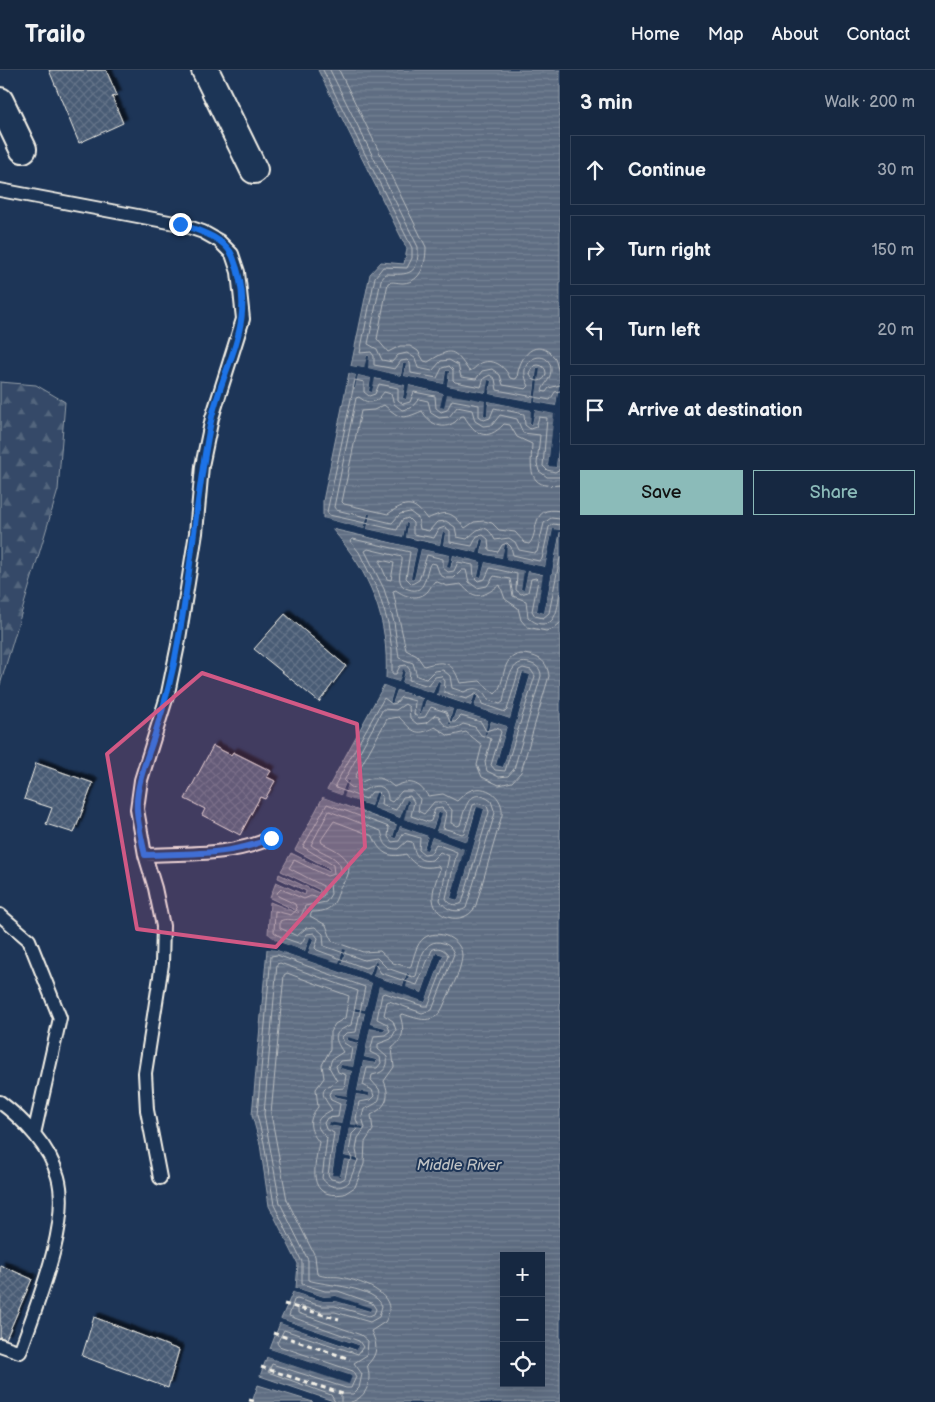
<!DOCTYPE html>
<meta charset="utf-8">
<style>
:root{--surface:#162841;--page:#1f3048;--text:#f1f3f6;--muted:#9ea6b1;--line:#35445a;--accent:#8bbbb9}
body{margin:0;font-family:"Balsamiq Sans",sans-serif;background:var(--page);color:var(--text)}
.controls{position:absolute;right:15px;bottom:15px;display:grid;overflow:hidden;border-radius:0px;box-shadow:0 5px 20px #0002}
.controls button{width:45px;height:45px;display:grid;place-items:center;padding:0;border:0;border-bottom:1px solid var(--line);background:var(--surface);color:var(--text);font:25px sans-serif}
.stop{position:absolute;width:15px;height:15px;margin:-11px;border:4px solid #1a73e8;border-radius:50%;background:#fff}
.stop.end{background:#1a73e8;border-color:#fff;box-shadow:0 1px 5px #0008}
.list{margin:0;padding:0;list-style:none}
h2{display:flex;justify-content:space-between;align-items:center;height:65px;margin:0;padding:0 20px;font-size:21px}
h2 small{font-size:16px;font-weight:400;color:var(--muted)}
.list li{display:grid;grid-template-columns:32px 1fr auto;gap:15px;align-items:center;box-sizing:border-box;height:70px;margin:0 10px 10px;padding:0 10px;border:1px solid var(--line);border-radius:0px}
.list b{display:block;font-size:19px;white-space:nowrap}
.list em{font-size:16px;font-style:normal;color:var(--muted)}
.actions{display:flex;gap:10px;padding:15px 20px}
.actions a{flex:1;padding:11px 0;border:1px solid var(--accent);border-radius:0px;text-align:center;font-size:18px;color:var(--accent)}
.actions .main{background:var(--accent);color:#111}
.icon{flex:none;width:28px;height:28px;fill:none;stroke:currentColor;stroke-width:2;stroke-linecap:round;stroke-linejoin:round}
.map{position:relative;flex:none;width:560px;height:1332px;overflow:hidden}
header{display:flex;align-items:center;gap:30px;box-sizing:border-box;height:70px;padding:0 25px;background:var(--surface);border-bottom:1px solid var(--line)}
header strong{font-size:24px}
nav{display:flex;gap:28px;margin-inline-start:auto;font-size:18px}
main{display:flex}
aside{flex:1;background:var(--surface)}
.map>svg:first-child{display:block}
</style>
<header>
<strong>Trailo</strong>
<nav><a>Home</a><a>Map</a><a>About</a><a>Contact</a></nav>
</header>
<main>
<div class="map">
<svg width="560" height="1332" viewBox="0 0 560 1332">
<defs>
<pattern id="forest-firs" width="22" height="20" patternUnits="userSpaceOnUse" patternTransform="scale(1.25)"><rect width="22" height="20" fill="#354a67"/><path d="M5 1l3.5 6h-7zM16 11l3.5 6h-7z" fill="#53657d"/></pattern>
<pattern id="water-rules" width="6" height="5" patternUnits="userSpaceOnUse" patternTransform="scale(1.25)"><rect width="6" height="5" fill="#5e6d82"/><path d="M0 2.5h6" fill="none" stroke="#768294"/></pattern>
<pattern id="building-cross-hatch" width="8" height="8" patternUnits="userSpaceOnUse" patternTransform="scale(1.25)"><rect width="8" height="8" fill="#485b74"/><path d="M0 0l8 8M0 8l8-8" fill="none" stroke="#637388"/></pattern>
<filter id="shadow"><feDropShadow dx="4.5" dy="-4.5" stdDeviation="1" flood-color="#0009"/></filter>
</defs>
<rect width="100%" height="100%" fill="#1d3557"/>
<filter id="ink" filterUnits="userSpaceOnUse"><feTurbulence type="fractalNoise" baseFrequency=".02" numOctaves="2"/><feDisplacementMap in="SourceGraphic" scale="10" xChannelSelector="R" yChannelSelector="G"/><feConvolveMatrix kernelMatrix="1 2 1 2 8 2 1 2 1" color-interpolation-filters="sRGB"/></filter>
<g filter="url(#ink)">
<path fill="url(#forest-firs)" stroke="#949ea8" d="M0 312 36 315 65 332 58 420 0 615Z"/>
<path fill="url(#water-rules)" stroke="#9aa2ab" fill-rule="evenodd" d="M318 0H560V308L556 336 535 332 539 298H537L533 332 489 324 491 311H488L487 323 447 316 449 301H446L444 314 404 306 406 295 403 294 401 306 367 298 369 286H367L365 298 351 296 370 204 381 192 404 194 407 179Z
M349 303 356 305 353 318H355L358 305 371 308 369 321H372L374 308 405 315 403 328 406 329 408 315 443 323 441 337H444L446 323 486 331 484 345H487L488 331 532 340 530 354H532L535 340 555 344 548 395 556 397 560 363V460L553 459 545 497 505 489 507 475 505 474 503 488 481 484 483 470H480L478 483 443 475 445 463 443 461 440 475 406 467 408 454 406 453 403 467 367 459 370 445 368 444 364 459 323 448V431Z
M332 459 415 478 417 479 411 508 414 509 421 479 450 485 448 497H451L453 485 481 492 478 506 481 507 485 492 525 501 521 519H524L528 501 544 505 537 541 544 543 560 462V1332H336L260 1306 267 1287 349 1313 351 1306 270 1279 280 1253 356 1280 358 1275 281 1249 293 1222 323 1231H336L370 1241 336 1226 324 1227 296 1218 298 1194 269 1136 260 1074 252 1045 267 879 277 880 372 913 365 940 354 938V941L365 942 359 970 347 968V970L358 973 353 998 341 995V998L352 1001 347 1027 335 1024 334 1026 347 1029 341 1055 329 1053V1055L340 1057 332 1104 340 1106 344 1089 356 1091 357 1089 344 1086 349 1056 363 1059 350 1054 356 1024 368 1026 369 1024 357 1021 363 991 376 993V990L364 987 370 957 384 961 385 958 370 954 379 915 425 932 443 885 436 883 422 923 405 917 409 904 407 903 403 916 373 906 375 891 370 905 341 894 346 881 343 880 339 894 308 883 313 869 310 868 305 881 279 872 268 864 270 832 298 843 299 842 270 828 276 812 305 825 306 821 278 808 279 804 319 823 320 820 281 801 291 783 329 802 330 799 295 780 323 727 397 755 393 767 396 768 400 756 428 766 424 778 427 780 432 767 465 779 451 828 458 830 484 739 476 738 467 772 436 761 441 743 439 742 433 759 403 749 409 731H407L400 748 374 738 379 722 371 736 343 727 349 711 347 710 341 725 327 720 384 615 394 619 390 633 392 634 397 620 424 629 419 644H421L426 630 453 639 449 653 451 654 456 640 488 650 486 665 491 651 507 656 496 695 503 697 530 605 522 603 510 649 474 637 478 624H475L471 636 436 624 440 611H438L433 623 402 613 405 601 403 600 399 612 386 608C389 548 371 504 332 459ZM504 1186H541V1313H504Z
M258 1315 313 1332H252Z"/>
<path fill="#1d3557" d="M367 286H369L368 298 401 306 403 294H406L404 306 444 314 446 301H449L447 316 486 323 488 310 491 311 489 324 533 332 537 298H540L535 332 556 336 560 308 559 337 556 338 488 326 350 298 351 296 364 298Z
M350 301 556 341 551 393 554 394 558 363 560 361 556 397 548 396 554 344 535 340 532 354H530L531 340 488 331 487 346 484 345 485 331 447 324 444 338 440 337 443 323 409 315 406 329 403 328 405 315 375 308 372 322 369 321 371 308 358 305 355 318H353L356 305 349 303Z
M368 444H370L367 459 403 467 406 453 408 454 406 468 440 475 443 461 445 463 443 475 477 483 481 469 483 470 481 484 502 488 505 474 507 475 506 489 545 497 553 459 560 460 544 543 537 541 543 504 528 501 524 520 521 519 524 501 485 492 481 507 478 506 481 492 453 485 450 498 447 497 450 485 421 479 414 509 411 508 417 479 415 478 330 457 419 478 422 476 545 502 546 505 540 539 542 540 557 462H555L548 498 545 500 364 461 326 452 323 448 364 459Z
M403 599 405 601 402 613 433 623 438 611 440 612 437 625 471 636 475 624H478L474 637 510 649 523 603 530 605 503 697 496 695 507 656 491 651 486 665 485 664 488 650 456 640 451 654H449L453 639 426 630 421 644H419L423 628 397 620 392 634 390 633 394 619 384 615V613L509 654 499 693 501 694 527 606H524L512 650 510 651 385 610 386 608 399 612Z
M347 710 349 711 344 727 371 736 377 721 379 722 374 738 400 748 407 730 409 731 404 749 433 759 439 742 442 743 436 761 467 772 477 737 484 739 458 830 451 828 464 779 432 767 427 780 424 779 428 766 400 756 396 768 393 767 397 754 323 727 324 724 466 777 454 826 457 827 481 741 478 740 470 773 467 774 325 722 327 720 341 725Z
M268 864 279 872 305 881 310 867 313 869 308 883 339 893 343 879 346 880 341 894 370 905 375 891 377 892 373 906 403 916 407 903 409 904 406 917 422 923 436 883 443 885 425 932 379 916 370 954 385 958 384 961 370 958 364 987 376 990V993L363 991 357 1021 369 1023V1026L356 1024 350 1054 363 1057V1059L349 1057 344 1086 357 1089V1091L344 1089 340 1106 332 1105 340 1057 328 1055 329 1052 341 1054 347 1029 334 1026 335 1024 347 1026 352 1001 340 998 341 995 353 997 358 973 347 970V967L359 970 365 943 353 940 354 938 365 940 372 913 277 880 267 879V877H278L374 913 343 1056 335 1103H338L377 914 380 913 424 929 440 887 437 886 424 923 421 925 278 874 268 867Z
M296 1218 324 1227 336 1226 371 1238 370 1241 336 1231H323L293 1222Z
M281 1249 358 1275 357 1280 280 1253Z
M270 1279 352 1306 349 1314 267 1287 268 1284 347 1311 348 1307 269 1281Z"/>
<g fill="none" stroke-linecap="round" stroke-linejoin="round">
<path stroke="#b8bcbf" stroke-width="1" d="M323 0 412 178V188L407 198 383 197 375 207 360 283 371 282 374 286V295L395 299 401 291 407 290 410 293 411 303 437 308 442 298 449 296 453 300V310L455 312 481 317 484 308 490 305 495 309 497 320 550 330 555 322 560 321
M330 0 418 177C419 205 409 205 386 204L381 210 368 274 377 279 382 290 392 292 398 285 407 283 415 288 418 298 432 301 441 291 449 290 458 295 461 307 476 309 482 301 492 299 500 305 503 315 526 319 529 316C512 287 552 276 551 301 550 311 543 315 542 321L546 322 549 318 560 315
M339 0 426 177C426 192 422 212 403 213 397 213 393 211 388 213L377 269 388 282 400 276H410L418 281 424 291 428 292C452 277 453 278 469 301 474 300 475 297 479 294 493 287 505 296 510 308L515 309 517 308C519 286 536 265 555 288L560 307
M530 303a8 8 0 1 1 16 0a8 8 0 1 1-16 0Z
M560 399 555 402 547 400 543 396 547 348 539 347 536 357 530 359 525 355 524 344 494 338 490 348 484 350 479 346V335L452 330 447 340 441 342 436 338 435 326 414 322 410 332 403 334 398 330V318L379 314 375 324 369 326 364 322V312L355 310 327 442 329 445 397 460 402 450 408 448 413 453V464L434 468 439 459 445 457 450 461V472L472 476 477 466 483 465 488 469 489 480 498 482 502 475 507 473 511 477 513 485 539 491 542 489 549 457 553 454 560 455
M560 407H547L539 401 537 394 540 365 523 363 517 349 500 345 492 355 483 356 475 351 472 340 457 337 449 347 439 348 431 343 428 331 419 329 411 338 402 340 394 334 391 324 384 322C377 332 370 336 359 327L356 328 334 437 336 440 392 453 400 444 410 442 418 448 420 459 429 461 437 452 446 451 455 457 457 467 467 469C478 459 485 450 495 470L509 468 515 472 519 480 535 483 537 482 544 453 551 448 560 449
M560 415C526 420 531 396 532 374L517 367 510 355 504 354C486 373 475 364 464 346 458 346 459 349 455 352 441 362 429 352 422 341 401 350 401 349 384 335L374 340 361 341 342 432 344 434 388 444C406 431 414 431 427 449 447 440 451 441 465 458L474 452 484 451 492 453 499 460 515 462 525 473 529 474C540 463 529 435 560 441
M381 490 394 493 391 510 387 509 380 493Z
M335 1332 331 1325 268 1302 272 1294 346 1318H351L356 1307 353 1301 279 1276 277 1273 284 1260 358 1284 363 1277 359 1271 289 1246 294 1230 297 1229 322 1236H335L369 1246 374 1244 376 1239 372 1233 338 1221H325L302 1214V1192L274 1135 264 1073 257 1045 271 886 277 885 365 917 356 962 346 963 342 967 344 973 352 978 350 990 340 991 336 996 338 1002 346 1005 344 1018 333 1019 329 1024 331 1030 340 1034 338 1047 327 1048 324 1053 326 1059 334 1063 328 1105 331 1109 340 1111 345 1108 348 1094 352 1089 349 1082 352 1064 359 1057 356 1049 359 1032 370 1030 374 1026 372 1020 363 1015 367 998H377L381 993 380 987 370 982 374 966 385 965 390 961 387 954 377 949 382 924 385 923 423 936H428L448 885C445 879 437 876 432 880L417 915 381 903 375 894 365 898 317 880 315 878 318 868 314 863 307 864 301 874 281 867 274 862 275 841 291 845 297 840 295 834 278 826 277 823 281 819 304 829 311 826 319 828 324 825 323 816 289 798 294 790 327 806 334 804 333 795 303 777 327 734 389 757 388 767 392 772 399 771 404 763 420 768 419 780 424 784 431 783 436 774 457 782 446 828C448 834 456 837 462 833L489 742 487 736 478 733 473 735 464 763 462 764 443 758 446 743 442 738 435 739 431 751 428 752 411 746 414 732 410 726 403 727 396 740 381 735 382 726 378 722H372L366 729 336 718 335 715 384 628 392 634 396 633 401 627 415 631 414 644 419 648 425 647 431 637 446 642 450 652H455L461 646 481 652 486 661 495 658 499 659 501 662 491 695 495 700 505 701 535 606 531 600 523 598 519 600 507 640 505 642 482 634 480 627 476 624 466 629 444 622 445 611 441 606 435 607 429 616 409 610 410 600 406 595 400 596 396 604H392V580L388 553 378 521 359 482 350 471 353 469 410 482 406 508 412 514 419 510 427 485 443 489V498L448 502 454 501 458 492 473 495 474 507 478 511 485 509 490 498 517 504 516 520 521 524 528 522 531 509 536 508 538 510 532 541 535 546 543 548 549 543 560 488
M341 1332V1324H353L359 1318 362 1304 354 1293 367 1285 368 1271 361 1265 298 1243V1238L300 1236 322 1242H335L370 1252 379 1247 382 1236C375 1216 326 1216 308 1210V1190L280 1133 264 1044 277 894 280 893 358 921 351 955C333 962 333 967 343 982L332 989 329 997 337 1011C317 1021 322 1024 332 1040 316 1048 312 1054 327 1068L322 1108C328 1118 341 1120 349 1112L358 1090 356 1080 358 1068 365 1058 362 1047 364 1039C374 1035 383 1032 379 1019L371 1010 372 1005C382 1003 389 999 387 987L378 979V974L391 969 396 960 393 951 384 945 387 932 389 931 422 943 432 940 454 884C452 878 449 875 443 873 423 867 420 892 416 906L413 907 387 898 377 888 364 890 324 876 323 864 315 857 306 858 297 866 280 858V851C293 845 298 859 305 836L326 832 331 824 330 814 340 806C346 787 322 784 311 775L329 741 381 761C384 771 384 779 398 779L407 771 412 772C415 783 417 793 432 790L440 782 449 786 440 830C445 840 457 844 466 838L495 743 491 731C469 715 465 738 460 755L457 756 451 753 452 740 445 732H434L424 744 418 741 420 729 413 721H402L392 732 388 730C388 713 374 714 363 721L351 717 344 711 383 639 396 640 405 634 409 637 410 648 417 654 426 653 435 645 439 646C444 659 453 661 463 654L475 657 481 665 491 669 485 692 487 701 499 707 508 706 514 699 541 606C541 600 538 596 532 594 509 585 507 616 503 632L500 634 488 630C483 618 475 616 464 622L452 618 450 606 443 600 434 601 426 609 417 606 413 593 399 588 394 552 384 519 365 481 368 479 402 487C403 494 398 503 400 511 401 515 404 518 408 519 428 526 424 501 431 493L436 494 440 505 446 508H454L462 500H466L469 512 477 518 487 516 494 506 510 509 513 526 526 531 528 547C532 551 537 554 542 554 558 555 558 532 560 521
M351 1332C368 1327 372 1310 367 1295 378 1284 378 1275 371 1261L385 1252C402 1224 361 1211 340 1207 332 1206 325 1208 317 1204L315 1186 287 1130 271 1044 284 905 287 903 349 926 345 948 335 954 330 962V980L322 995 324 1008 316 1019 318 1037C308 1049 308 1059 319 1072 315 1095 305 1130 344 1124L355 1117 364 1094 365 1072 373 1060 371 1045C386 1037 391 1027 384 1011L394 997 392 978C405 968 404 959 400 945L403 944C418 949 434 956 443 937 449 922 461 903 462 886 462 869 438 858 424 868 416 874 414 887 411 896L409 897 393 893 380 881 363 882 332 871 326 855 310 846 312 842C329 842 335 836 339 820 340 815 345 812 347 807 355 788 336 780 322 773L321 770 334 751 373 766C379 782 388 789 406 784 415 797 423 799 438 796L440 799C437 808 432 820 433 829 435 852 468 855 476 835L502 745C504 727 486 713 469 721 464 723 461 728 457 731L443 724 428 726C419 712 409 709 394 717 383 707 375 705 362 712L355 707 387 649 399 647C412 660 415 668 435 657L449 666 466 662 482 675 477 695 482 707 499 715 512 712 521 702 549 606C548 599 546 593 540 589 535 586 527 584 521 584 499 587 507 613 495 624L480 611 460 613C452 591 445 590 424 596L417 586 406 580 393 521 396 520C405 527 419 531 428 521 431 517 432 514 435 511L447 516 461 514C477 533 484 525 500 515L505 529 518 538 521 550 527 557 546 561 553 559 560 553"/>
</g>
<path fill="url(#building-cross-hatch)" stroke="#f4f1e8" filter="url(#shadow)" d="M49 0H106L117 25 112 27 123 53 79 73Z
M285 544 346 596 319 632 254 579Z
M213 676 231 685 233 682 271 701 267 707 275 711 265 729 260 727 240 765 202 745 205 739 185 729Z
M36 693 93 713 74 763 46 754 52 738 24 729Z
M0 1195 32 1209 6 1269 0 1267Z
M94 1247 179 1280 168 1318 82 1286Z"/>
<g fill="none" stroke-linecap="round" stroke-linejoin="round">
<defs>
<path id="service" d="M0 120 180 154 203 162 219 171 232 184 238 202 243 249 212 348 202 396 196 463 178 575 168 623 141 710 137 739 145 785 155 818 163 856 162 894 145 1003 147 1040 160 1108
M145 785C187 783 232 786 271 768
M0 845 29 870 60 948 34 1064
M0 1032C24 1050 50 1077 58 1107 71 1154 36 1236 20 1282L0 1275"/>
<path id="minor" d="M205 0 254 100
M0 31 23 79"/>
</defs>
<use href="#service" stroke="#f4f1e8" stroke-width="16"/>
<use href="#minor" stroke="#f4f1e8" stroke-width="30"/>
<path stroke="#f4f1e8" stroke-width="3" stroke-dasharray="5 4" stroke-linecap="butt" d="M284 1234 339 1249
M273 1263 350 1289
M261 1297 346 1325
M249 1330 257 1332"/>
<use href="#service" stroke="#1d3557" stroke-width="12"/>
<use href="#minor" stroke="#1d3557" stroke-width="26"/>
</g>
</g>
<g fill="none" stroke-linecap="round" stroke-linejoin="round" filter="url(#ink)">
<path stroke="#1a73e8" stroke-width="6" d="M180 154C197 160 226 168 233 187 259 253 224 290 211 351 196 424 192 499 178 572 173 603 165 633 155 664 148 687 135 715 137 741 138 755 142 771 145 785 187 783 232 786 271 768"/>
</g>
<path fill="#d15985" fill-opacity="0.2" stroke="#d15985" stroke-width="4" stroke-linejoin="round" d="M202 603 357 654 365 777 276 877 137 859 107 684Z"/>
<g text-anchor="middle" stroke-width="4" stroke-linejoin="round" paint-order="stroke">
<g font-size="15" font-style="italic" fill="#c0c3c4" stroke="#1d3557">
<text x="459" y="1100">Middle River</text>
</g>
</g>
</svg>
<div class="controls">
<button>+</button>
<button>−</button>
<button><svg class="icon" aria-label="locate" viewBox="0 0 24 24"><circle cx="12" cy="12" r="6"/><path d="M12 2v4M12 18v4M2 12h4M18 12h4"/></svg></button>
</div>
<div class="stop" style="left:271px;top:768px"></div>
<div class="stop end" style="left:180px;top:154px"></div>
</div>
<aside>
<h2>3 min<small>Walk · 200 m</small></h2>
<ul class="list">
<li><svg class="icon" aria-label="ahead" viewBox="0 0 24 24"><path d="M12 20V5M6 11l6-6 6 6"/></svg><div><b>Continue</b></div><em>30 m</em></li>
<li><svg class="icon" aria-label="right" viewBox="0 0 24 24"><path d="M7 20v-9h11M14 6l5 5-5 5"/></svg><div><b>Turn right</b></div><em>150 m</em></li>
<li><svg class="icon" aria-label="left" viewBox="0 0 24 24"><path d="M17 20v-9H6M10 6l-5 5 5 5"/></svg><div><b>Turn left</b></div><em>20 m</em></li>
<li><svg class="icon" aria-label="arrive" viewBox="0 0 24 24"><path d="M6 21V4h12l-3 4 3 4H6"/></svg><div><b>Arrive at destination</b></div></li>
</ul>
<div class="actions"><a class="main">Save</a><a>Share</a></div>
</aside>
</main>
